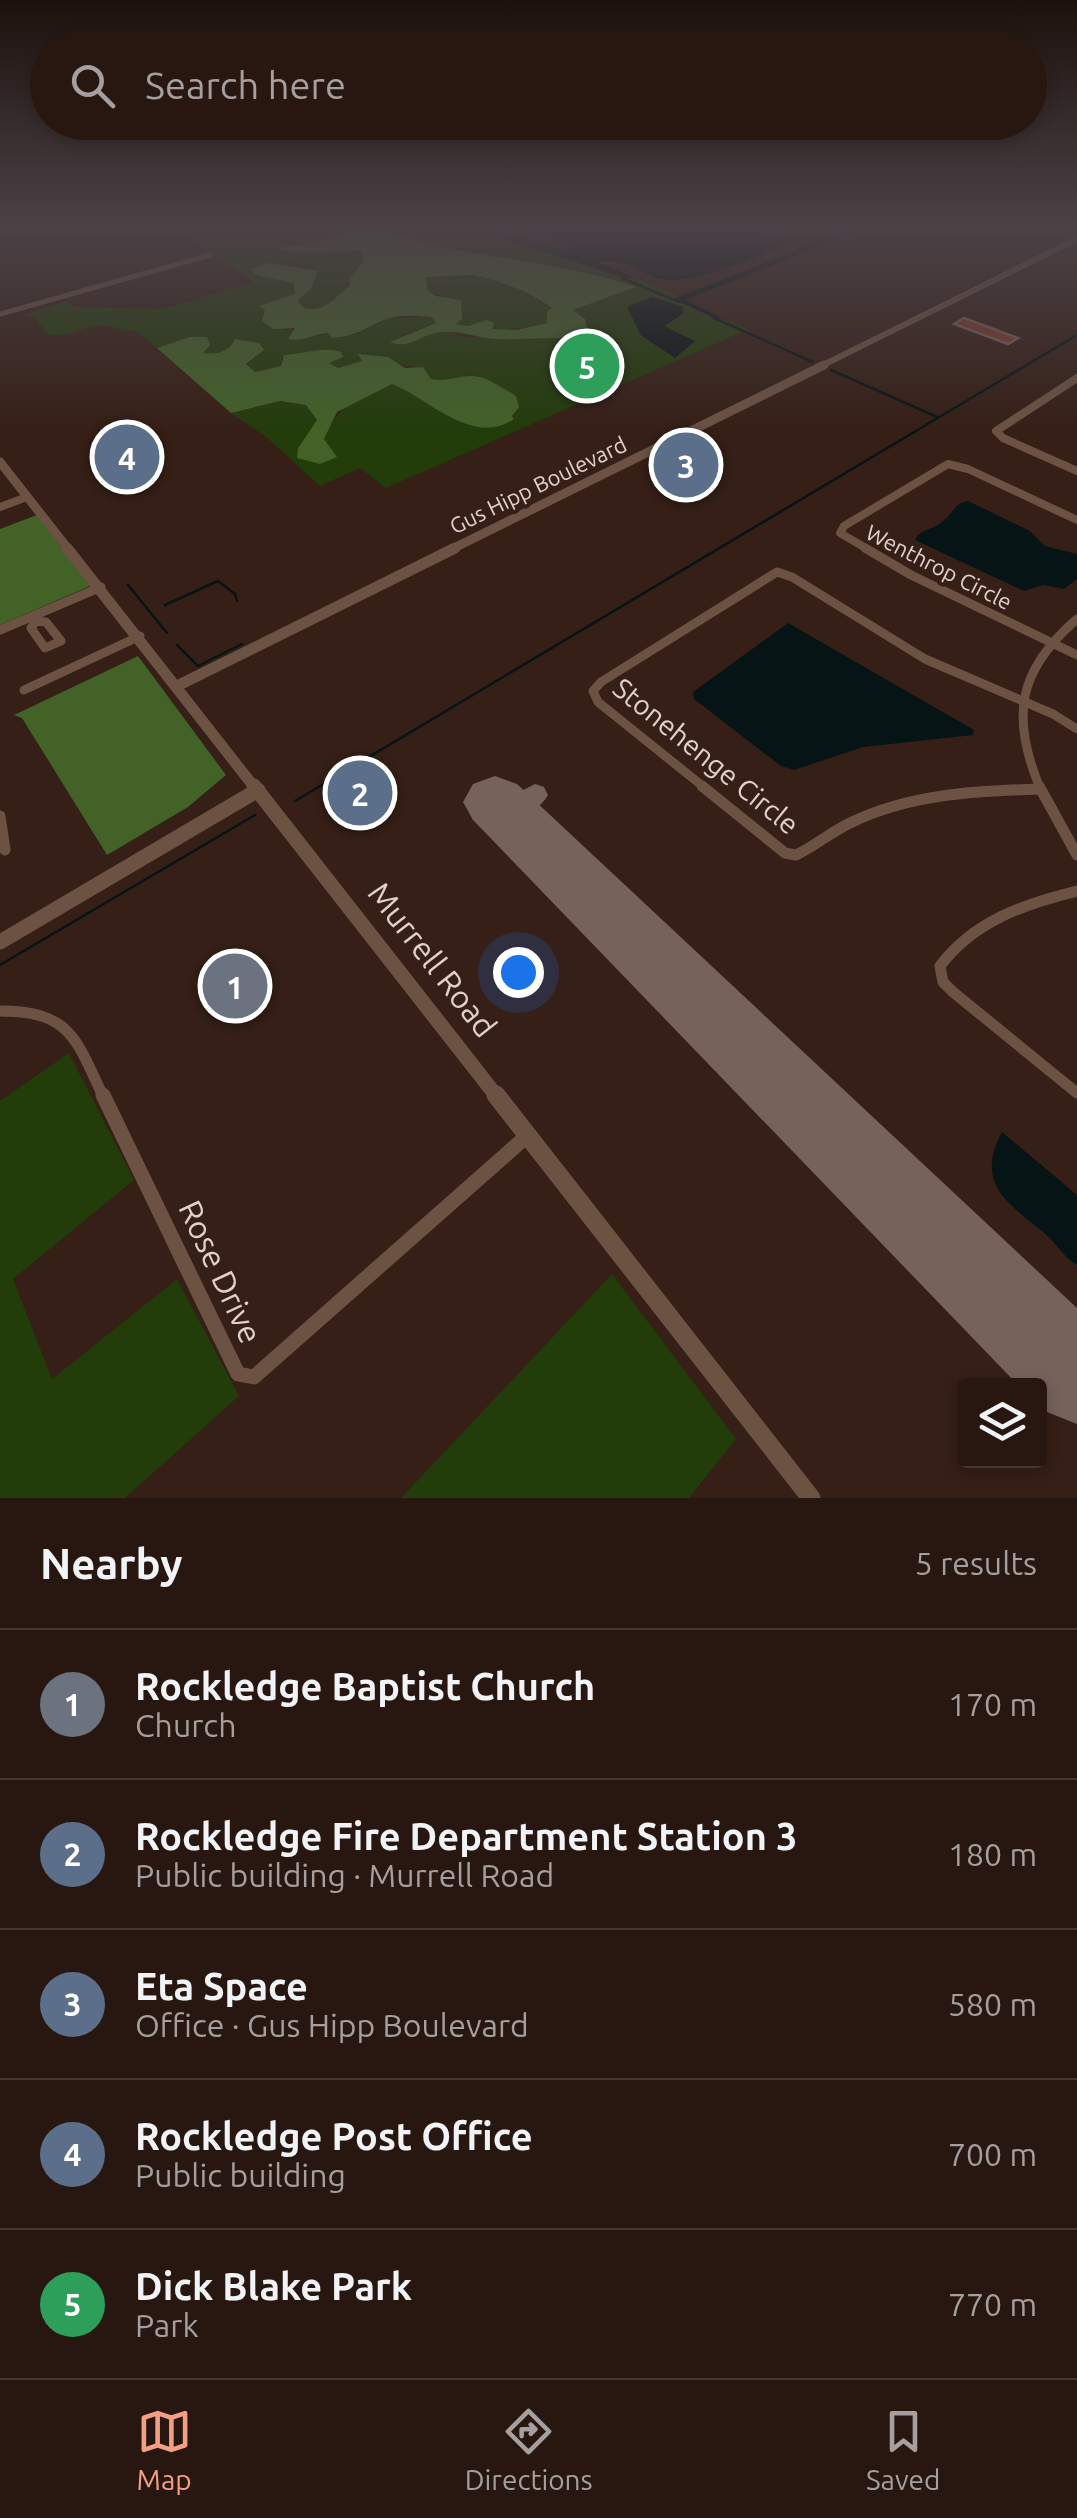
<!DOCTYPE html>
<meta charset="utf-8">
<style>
:root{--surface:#281710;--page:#34241e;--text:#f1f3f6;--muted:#a59f9f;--line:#443630;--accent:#f39f84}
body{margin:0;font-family:Ubuntu,sans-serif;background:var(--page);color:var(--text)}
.controls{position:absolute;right:30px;bottom:30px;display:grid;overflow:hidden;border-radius:10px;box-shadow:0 5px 15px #0003}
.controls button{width:90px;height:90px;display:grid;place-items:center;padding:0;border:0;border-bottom:2px solid var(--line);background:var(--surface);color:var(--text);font:50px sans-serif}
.you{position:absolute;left:518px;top:972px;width:35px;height:35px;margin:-25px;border:8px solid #fff;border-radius:50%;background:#1a73e8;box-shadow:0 0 0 15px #1a73e833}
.badge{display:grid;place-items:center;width:65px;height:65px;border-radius:50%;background:var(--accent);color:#fff;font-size:32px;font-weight:700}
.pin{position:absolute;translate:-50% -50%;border:5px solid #fff;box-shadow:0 2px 10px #0006}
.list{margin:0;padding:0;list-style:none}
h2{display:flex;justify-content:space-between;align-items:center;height:130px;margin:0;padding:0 40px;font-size:42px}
h2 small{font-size:32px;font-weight:400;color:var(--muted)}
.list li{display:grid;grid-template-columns:65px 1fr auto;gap:30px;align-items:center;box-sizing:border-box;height:150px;padding:0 40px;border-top:2px solid var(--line)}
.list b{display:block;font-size:38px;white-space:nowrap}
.list p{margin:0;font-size:32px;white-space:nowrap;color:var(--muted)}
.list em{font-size:32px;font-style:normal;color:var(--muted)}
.icon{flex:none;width:55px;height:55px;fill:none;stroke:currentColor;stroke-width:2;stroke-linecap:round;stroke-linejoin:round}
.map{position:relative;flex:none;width:1077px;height:1498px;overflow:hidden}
.search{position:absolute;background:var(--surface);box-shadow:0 5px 15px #0003;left:30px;right:30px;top:30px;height:110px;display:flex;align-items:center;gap:25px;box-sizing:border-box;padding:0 35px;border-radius:55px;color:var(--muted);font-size:38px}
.sheet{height:880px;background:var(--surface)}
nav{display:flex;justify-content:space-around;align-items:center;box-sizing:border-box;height:140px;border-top:2px solid var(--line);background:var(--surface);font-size:28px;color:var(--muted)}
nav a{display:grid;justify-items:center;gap:5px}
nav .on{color:var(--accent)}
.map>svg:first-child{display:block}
</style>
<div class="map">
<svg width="1077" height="1498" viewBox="0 0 1077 1498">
<rect width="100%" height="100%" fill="#351f16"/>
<path fill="#223c0a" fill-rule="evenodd" d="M168 225H472L615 275 634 277 679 296 675 298 677 302 749 329 386 488 360 468 320 486 265 436 231 413 280 401 306 405 317 420 298 448 324 440C339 402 357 400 392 384 422 395 479 443 513 420L516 396 481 378 470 375 442 381 431 379 414 366C404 368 378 355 359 355L363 361 338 368C316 357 305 351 281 359L282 366 255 372 246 364 259 355V343L235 339C227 353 216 354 201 353L189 337 157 348 136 331C123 333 110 324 96 326 79 329 67 337 48 335L35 318 24 315 67 301 76 307 162 309 254 282ZM366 228 444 248 592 273 635 288 571 310 590 342 536 336 461 337 449 331 399 336 436 323 432 317 389 318 354 335 329 333 313 337C296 329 277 332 262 321L265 310 260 307 296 294 294 282 266 277 252 269C271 262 300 261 317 271L311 289 298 300 304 308C336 313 347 284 363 262L362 251 291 252 277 248 325 243ZM652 297 682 307 663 326 679 333 656 346 640 335 630 305Z
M473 275C502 282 528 292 552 309L547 323 506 330 455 324 446 297 428 291 426 277Z
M69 1053 134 1180 13 1279 52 1379 177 1279 239 1396 125 1498H0V1101Z
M612 1274 736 1439 689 1498H401Z"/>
<path fill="#426228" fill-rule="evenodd" d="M378 228C461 260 554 258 636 287L573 310 585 319 590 341C559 335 528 340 496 339 478 338 458 330 442 332 421 333 413 350 390 342L436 323 432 317C418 316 397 314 384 320 366 328 353 337 332 338L328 333C313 334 304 342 288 339L295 328 273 329 262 321 265 310 259 306 295 294 294 283 256 275 251 269 268 263 318 271 311 289 298 300 304 308C327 312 334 298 350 285L349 279 363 262 362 251 291 252 276 247 312 245 355 229ZM473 275C501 281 528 291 552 308L547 311V323L516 330 492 329 494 323 487 320 468 326 456 324 462 319 461 300 436 296 428 291 426 277Z
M189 337H207L210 345 203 353C217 354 228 353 235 339L259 343 264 350 246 364 255 372 281 366 284 355C304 354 324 346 341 352L343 357 329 363 338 368 362 361 358 354 388 357 405 368 423 367 431 379C447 382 457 376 471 376 485 375 504 389 516 396L519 407 512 416 514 419C473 448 427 397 392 384L337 412 324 439 337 457 320 464 297 458 298 448 317 420 306 405 280 401 231 413 157 348Z
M37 515 90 586 0 625V529Z
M138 656 226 775 188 807 107 855 22 718 14 715Z"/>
<path fill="#071415" d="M518 225H722L791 239C773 255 691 283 666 280 643 277 624 255 600 263L634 277 628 279 495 236 496 231 566 250 572 247Z
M860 225H874L685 300 724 319 712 317 674 299Z
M653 297 683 307V314L664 326 695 341 675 358 641 335 627 307Z
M968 501 1030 531 1045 546 1077 554V579L1064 589 1043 585 1024 591 915 540C921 528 932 531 942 522 954 513 953 504 968 501Z
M788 623 974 730 973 735 863 747 794 770 781 766 694 699 693 692Z
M1002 1132 1077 1195V1265C1063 1257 1055 1241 1042 1231 1006 1202 975 1182 1002 1132Z"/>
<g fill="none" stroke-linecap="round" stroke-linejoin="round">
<path stroke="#071415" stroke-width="2.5" d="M460 225 487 231
M622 278 679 302
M714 318 813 362
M831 370 937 417
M128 585 167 633
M165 605 218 581 235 594 237 601
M177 645 198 666 242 644
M295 801 1077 335
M0 965 255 815"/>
<path fill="#76625a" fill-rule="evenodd" d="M535 784 544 787 548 795C540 810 512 826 496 820L492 812 496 804Z"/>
<path fill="#76625a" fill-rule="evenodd" d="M495 776 517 784 1077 1308V1424L1042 1410 1040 1386H1019L473 820 463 802 473 784Z"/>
</g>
<path fill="#7b3b29" stroke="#7b5f57" stroke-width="2.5" d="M964 318 1018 338 1008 344 954 324Z
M365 774 383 795 356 812 338 790Z"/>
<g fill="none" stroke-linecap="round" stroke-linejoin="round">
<path stroke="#6c5243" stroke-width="5" d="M0 314 210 255"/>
<path stroke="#6c5243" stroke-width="8" d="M1077 378 996 431 1003 438 1077 471
M0 507 27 497
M869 550 840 533 844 526 948 464 968 469 1077 520"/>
<path stroke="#6c5243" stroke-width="9" d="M865 548 911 575 1077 655
M33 616 36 621
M36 621 46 622 61 641 45 648 31 628Z
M0 630 101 587
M24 690 140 636
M705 788 598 702 593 691 601 682 777 572 792 577 925 659 1053 714 1077 729
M1040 788C1010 716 1018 670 1077 619"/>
<path stroke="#6c5243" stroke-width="11" d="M702 786 785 853 796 855C815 846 831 832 850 823 909 794 975 791 1040 789
M1039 786 1077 855
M0 816 5 850
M1077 891C1024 904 974 921 940 966L943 982 953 992 1077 1093
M0 1011C72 1011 76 1040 104 1098"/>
<path stroke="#6c5243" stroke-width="15" d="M103 1095 238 1374 254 1377 528 1135"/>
<path stroke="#6c5243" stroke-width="6" d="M819 367 1077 239"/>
<path stroke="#6c5243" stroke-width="9" d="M0 462 69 550
M450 550 824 365"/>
<path stroke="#6c5243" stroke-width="11" d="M67 548 255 788
M177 686 455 548"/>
<path stroke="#6c5243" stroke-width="15" d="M254 786 498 1098
M0 942 258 790"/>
<path stroke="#6c5243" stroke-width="19" d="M496 1095 811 1498"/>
</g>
<linearGradient id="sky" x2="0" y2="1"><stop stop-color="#1d110c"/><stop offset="0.52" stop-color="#4b4247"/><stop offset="1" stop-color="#4b4247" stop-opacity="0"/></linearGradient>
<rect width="1077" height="434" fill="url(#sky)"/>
<g text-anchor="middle" stroke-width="8" stroke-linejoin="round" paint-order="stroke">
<g font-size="22" fill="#e1d1cc" stroke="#351f16">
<text transform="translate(538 485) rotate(-26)" y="8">Gus Hipp Boulevard</text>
<text transform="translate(939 567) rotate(27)" y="8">Wenthrop Circle</text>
</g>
<g font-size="28" fill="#e1d1cc" stroke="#351f16">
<text transform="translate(706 756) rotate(39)" y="10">Stonehenge Circle</text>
</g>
<g font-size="32" fill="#e1d1cc" stroke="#351f16">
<text transform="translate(432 960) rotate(52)" y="11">Murrell Road</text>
<text transform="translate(220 1272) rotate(65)" y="11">Rose Drive</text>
</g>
</g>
</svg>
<div class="controls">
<button><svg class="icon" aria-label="layers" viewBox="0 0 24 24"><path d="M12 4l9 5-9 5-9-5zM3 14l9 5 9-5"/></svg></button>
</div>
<div class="you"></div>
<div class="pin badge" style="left:235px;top:986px;background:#6b7280">1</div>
<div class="pin badge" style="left:360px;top:793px;background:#5c6f8a">2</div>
<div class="pin badge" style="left:686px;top:465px;background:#5c6f8a">3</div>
<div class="pin badge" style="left:127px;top:457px;background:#5c6f8a">4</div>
<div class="pin badge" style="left:587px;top:366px;background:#2e9e5b">5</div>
<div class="search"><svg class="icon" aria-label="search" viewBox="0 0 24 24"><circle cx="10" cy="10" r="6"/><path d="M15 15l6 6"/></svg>Search here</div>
</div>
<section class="sheet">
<h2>Nearby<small>5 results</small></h2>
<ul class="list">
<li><span class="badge" style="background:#6b7280">1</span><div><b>Rockledge Baptist Church</b><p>Church</p></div><em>170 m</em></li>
<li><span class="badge" style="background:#5c6f8a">2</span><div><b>Rockledge Fire Department Station 3</b><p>Public building · Murrell Road</p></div><em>180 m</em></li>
<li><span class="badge" style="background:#5c6f8a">3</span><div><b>Eta Space</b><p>Office · Gus Hipp Boulevard</p></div><em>580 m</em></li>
<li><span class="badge" style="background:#5c6f8a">4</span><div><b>Rockledge Post Office</b><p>Public building</p></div><em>700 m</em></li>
<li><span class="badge" style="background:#2e9e5b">5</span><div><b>Dick Blake Park</b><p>Park</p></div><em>770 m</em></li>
</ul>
</section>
<nav>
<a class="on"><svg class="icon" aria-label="map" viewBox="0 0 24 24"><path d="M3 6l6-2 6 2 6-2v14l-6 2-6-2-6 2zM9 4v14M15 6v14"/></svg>Map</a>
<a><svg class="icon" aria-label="directions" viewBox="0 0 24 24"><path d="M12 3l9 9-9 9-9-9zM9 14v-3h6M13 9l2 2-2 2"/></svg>Directions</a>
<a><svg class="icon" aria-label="saved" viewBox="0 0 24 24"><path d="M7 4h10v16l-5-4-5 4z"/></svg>Saved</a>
</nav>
